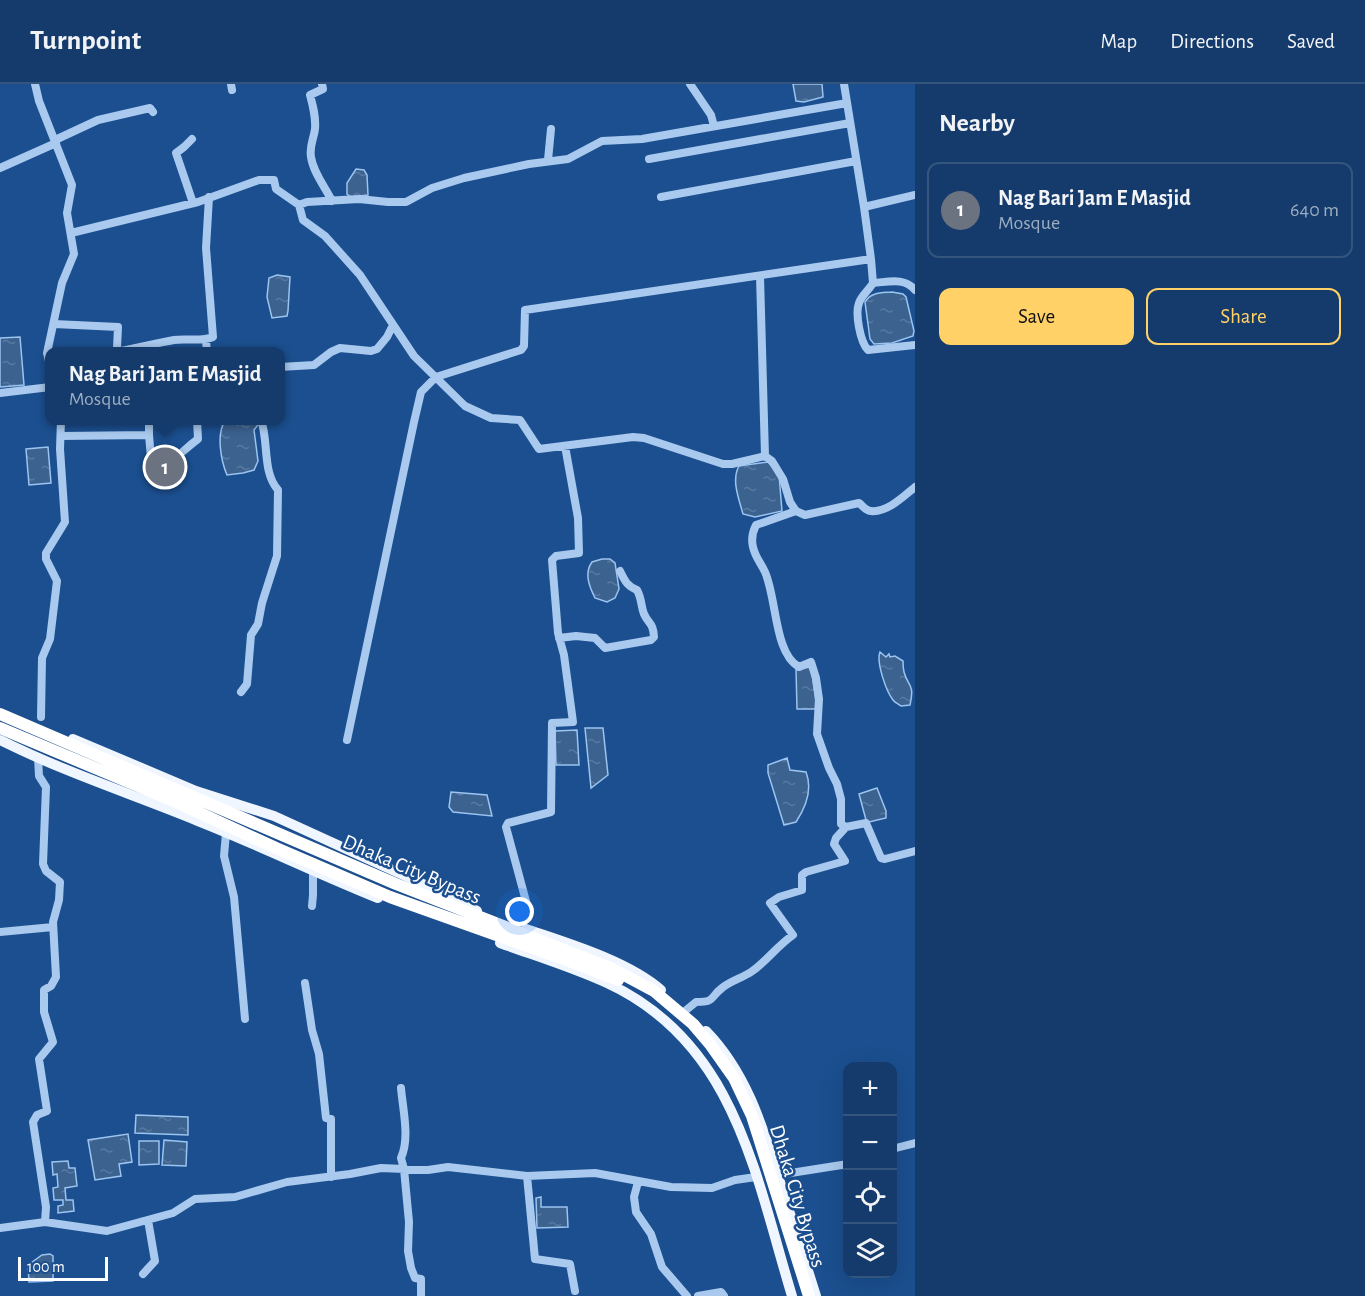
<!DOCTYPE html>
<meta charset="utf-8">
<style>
:root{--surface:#143b6b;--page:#214673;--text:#f1f3f6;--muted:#9dadc1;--line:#33557e;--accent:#ffd166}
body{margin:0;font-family:"Alegreya Sans",sans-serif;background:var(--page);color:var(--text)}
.controls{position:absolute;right:18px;bottom:18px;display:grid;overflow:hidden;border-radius:12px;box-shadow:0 6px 24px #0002}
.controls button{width:54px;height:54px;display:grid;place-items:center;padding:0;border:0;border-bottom:2px solid var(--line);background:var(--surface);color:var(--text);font:30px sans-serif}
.scale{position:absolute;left:18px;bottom:15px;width:90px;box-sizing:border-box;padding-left:6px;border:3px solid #fff;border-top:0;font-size:16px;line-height:21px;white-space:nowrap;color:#fff;-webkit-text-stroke:4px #1b4f8f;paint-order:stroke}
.you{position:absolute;left:520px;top:828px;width:21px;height:21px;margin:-15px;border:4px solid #fff;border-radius:50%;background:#1a73e8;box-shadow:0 0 0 9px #1a73e833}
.badge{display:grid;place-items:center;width:39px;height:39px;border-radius:50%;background:var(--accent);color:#fff;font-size:20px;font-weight:700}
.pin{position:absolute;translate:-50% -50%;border:3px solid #fff;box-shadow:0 2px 6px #0006}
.popup{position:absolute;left:45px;top:263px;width:240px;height:78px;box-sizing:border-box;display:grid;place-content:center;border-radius:12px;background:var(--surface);filter:drop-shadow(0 2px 4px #0005);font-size:20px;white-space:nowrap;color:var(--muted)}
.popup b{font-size:22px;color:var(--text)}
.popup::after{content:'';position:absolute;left:50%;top:100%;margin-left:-12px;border:12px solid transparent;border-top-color:var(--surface)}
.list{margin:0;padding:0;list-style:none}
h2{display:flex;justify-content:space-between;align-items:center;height:78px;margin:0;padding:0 24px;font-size:26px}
h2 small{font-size:20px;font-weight:400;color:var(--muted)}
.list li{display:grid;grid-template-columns:39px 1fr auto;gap:18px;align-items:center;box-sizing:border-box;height:96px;margin:0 12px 12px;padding:0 12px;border:2px solid var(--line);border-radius:12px}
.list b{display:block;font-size:22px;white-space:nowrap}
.list p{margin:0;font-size:20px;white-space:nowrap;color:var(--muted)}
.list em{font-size:20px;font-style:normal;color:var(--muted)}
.actions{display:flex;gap:12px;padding:18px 24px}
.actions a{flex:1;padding:14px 0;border:2px solid var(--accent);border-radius:12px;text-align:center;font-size:21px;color:var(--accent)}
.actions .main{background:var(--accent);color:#111}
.icon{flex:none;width:33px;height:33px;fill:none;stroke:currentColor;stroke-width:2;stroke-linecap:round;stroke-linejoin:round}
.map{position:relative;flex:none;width:915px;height:1212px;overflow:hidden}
header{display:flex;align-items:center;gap:36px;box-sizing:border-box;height:84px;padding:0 30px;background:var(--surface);border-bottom:2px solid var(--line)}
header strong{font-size:28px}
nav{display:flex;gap:33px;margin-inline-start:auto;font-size:21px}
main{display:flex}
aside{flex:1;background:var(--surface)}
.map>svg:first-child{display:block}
</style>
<header>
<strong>Turnpoint</strong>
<nav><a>Map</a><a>Directions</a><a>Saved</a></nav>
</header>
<main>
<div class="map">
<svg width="915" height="1212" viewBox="0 0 915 1212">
<defs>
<pattern id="water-ripples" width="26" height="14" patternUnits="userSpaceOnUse" patternTransform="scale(1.5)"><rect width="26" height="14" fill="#3c6290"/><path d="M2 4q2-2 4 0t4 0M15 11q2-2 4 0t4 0" fill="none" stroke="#597aa1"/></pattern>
</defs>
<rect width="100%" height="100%" fill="#1b4f8f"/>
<path fill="url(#water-ripples)" stroke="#9cc4f0" stroke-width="1.5" d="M793 0H822L823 13 804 18 796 17Z
M356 85 364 86 367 91 368 111 351 113 347 110V99Z
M277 191 290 193 288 227 287 232 272 234 267 213 269 194Z
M892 208 903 210 906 213 914 247 913 252 892 259 874 260 870 255 865 218C871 208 881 209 892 208Z
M20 253 24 301 0 303V254Z
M225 337H256L258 341 254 346 258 377 254 386 243 389 227 391C221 377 216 350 225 337Z
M48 363 51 399 29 401 26 365Z
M768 378 779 391 782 427 755 433 743 430C739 415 731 396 739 382Z
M602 475H610L615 479 619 505 615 514 607 518 595 514C589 502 584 489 592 478Z
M880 568 886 573 889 570 890 573 895 572 903 577C903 581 903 584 904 588 908 603 915 599 910 621L901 622C899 620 895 619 893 616 886 607 876 578 880 568Z
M811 583 817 625H797L796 585Z
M585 644H603L608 691 591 704Z
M577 646 579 681H556L555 647Z
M787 674 790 686 806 688C813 706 806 723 796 738L784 741 768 689V681Z
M877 704 886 727V734L869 738 866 736 859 710Z
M451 708 487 711 492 732 453 728 449 723Z
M136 1031 188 1033V1051L135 1049Z
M128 1050 132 1078 119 1080 121 1092 95 1096 88 1056Z
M164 1056 187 1058 186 1082 162 1081Z
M139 1057H159V1080L139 1081Z
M68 1077 69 1084H75L77 1102 65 1104 66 1116H73L74 1127 58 1129V1122L63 1121V1116H54L53 1104 58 1103 57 1090 53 1091 52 1078Z
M541 1113V1123H567L568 1143 537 1144 536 1114Z
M50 1170 53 1172V1197L29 1198 28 1181 42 1171Z"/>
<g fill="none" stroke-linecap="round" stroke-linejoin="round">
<path stroke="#a9c9ee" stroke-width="8" d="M35 0 39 17 72 101 67 129 74 170 62 199 47 269 50 281
M231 0 232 6
M322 0 323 5 310 11C313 22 316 33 315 45 314 54 309 62 311 73 313 88 325 103 332 117
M690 0 711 31 714 42
M844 0 864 123
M192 55 184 63 176 69 193 119
M55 56 98 36 150 24 153 28
M649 75 850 39
M548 76 551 45
M0 84 56 59
M661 113 856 77
M299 121 307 118 359 115 388 118H406L432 104 464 94 529 80 568 75 602 57 642 55 847 19
M71 149 198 118 259 96H274L276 105 299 121 303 136 325 152 360 191 414 272 465 322 491 334 520 336 539 365 633 353 644 354 723 380H732L765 372 772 377 783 395 790 418 796 427 805 431 859 419C863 422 866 427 871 427 887 429 904 412 915 403
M871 175 873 199C889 198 904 193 915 206
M760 192 765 372
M873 199C869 206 861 212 859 219 855 229 860 258 868 266L915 261
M54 240 118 243 117 264 121 267C139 264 156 259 174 256 187 254 201 258 213 253L206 164 209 113
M206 256 207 268
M280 283 314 281 331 268 340 264 371 267 377 265 387 253 393 241
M0 309 50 303
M149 351 151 374C184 374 174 373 198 355L197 336
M61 352 149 351V338L152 336
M796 427 756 441C752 449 751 455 753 463 755 473 761 479 765 488 777 515 774 569 799 583L811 578 816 594 819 615 817 650 829 684 837 700 841 715V740L846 743 866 739 881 774 885 775 915 767
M559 554 576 552 595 554 605 564 651 556 654 553C653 538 649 541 644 530 641 523 642 515 637 506 627 502 625 497 620 487
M241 608 247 600 251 551 258 540 262 519 277 472 278 406C262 388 269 358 261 336
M41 633 42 574 50 555 57 497 46 475V469L65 438 60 365 61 336
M347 656 414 338 421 308 436 293 521 266 524 262 525 226 871 175 864 123 915 111
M38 673 39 692 46 703 43 780 46 787 60 798 59 816 53 838 56 893 51 902 44 906V928L53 958 39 975 47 1027 37 1031 33 1038 46 1123 45 1138
M226 749 224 772 234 813 245 935
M312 822 313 811V788
M518 842 524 823 527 821 506 743 508 739 551 728 552 639 573 638 564 571 558 549 552 476 556 472 579 469 578 434 565 362
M0 848 53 843
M305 899 312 946 319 970 326 1034 331 1035V1093
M685 927 696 918C716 918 709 914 722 904 730 897 742 894 751 888 766 878 777 862 793 851L770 819 779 813 802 806V791L806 788 845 777 834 760 836 754 846 743
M401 1004C403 1027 410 1054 401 1074L404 1085 409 1138 408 1167 411 1184 415 1194 421 1195V1212
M892 1065 915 1059
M778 1091 848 1080
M527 1092 535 1175 570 1180 575 1207
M638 1098 634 1113 636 1128 651 1150 662 1183 687 1212
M0 1144 45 1138 107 1147 173 1129 195 1115 235 1113 287 1098 350 1090 381 1084 428 1086 448 1083 527 1092 595 1089 671 1103 712 1104 735 1096 756 1093
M143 1190 155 1177 148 1136
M698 1212 721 1208 724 1212"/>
<path stroke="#f0f6ff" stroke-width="10" d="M73 655 196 707 274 732 447 811 477 827
M0 656C64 688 132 710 198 737 259 761 318 790 378 814
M526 845C567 859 628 877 661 906
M500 859C536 872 572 883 607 899 735 958 755 1090 792 1212
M706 947C747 989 763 1044 780 1098 792 1136 804 1174 816 1212"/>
<path stroke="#fff" stroke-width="12" d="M0 630 396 800 613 885 654 907 693 940 710 960 734 994 752 1032 809 1212
M0 644 176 718 276 764 390 813 561 874 618 896"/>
</g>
<g text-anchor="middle" stroke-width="5" stroke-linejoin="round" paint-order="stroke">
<g font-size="21" fill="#fff" stroke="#1b4f8f">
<text transform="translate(412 785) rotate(23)" y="7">Dhaka City Bypass</text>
<text transform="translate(798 1112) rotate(73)" y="7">Dhaka City Bypass</text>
</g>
</g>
</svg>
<div class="controls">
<button>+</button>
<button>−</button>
<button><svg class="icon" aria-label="locate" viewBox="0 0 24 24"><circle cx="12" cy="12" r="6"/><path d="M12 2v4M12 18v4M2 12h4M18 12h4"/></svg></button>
<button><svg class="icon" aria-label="layers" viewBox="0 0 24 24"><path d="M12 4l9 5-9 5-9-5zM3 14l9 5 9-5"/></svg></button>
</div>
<div class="scale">100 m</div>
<div class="you"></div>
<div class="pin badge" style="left:165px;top:383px;background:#6b7280">1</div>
<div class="popup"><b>Nag Bari Jam E Masjid</b>Mosque</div>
</div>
<aside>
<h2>Nearby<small></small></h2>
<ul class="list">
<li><span class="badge" style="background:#6b7280">1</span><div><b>Nag Bari Jam E Masjid</b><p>Mosque</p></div><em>640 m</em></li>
</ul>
<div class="actions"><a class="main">Save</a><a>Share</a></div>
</aside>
</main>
